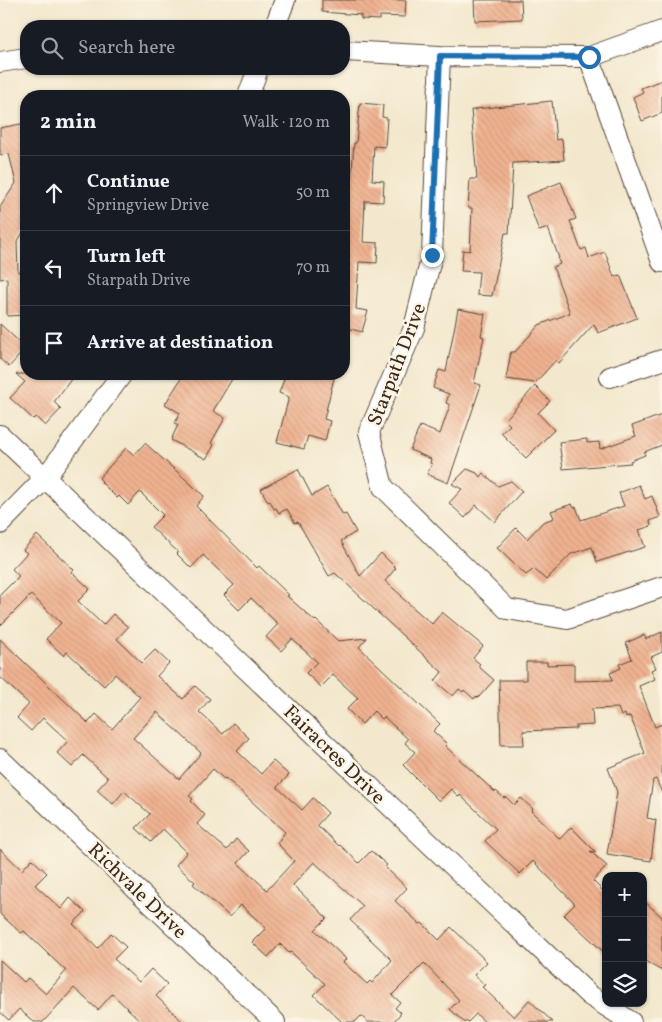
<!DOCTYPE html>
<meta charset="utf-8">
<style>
:root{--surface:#171b24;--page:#20242c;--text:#f1f3f6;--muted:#9ea1a6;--line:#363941}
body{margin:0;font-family:Vollkorn,serif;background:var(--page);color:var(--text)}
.controls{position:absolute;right:15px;bottom:15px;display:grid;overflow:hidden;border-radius:10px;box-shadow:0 1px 4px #0004}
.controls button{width:45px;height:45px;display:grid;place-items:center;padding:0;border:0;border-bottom:1px solid var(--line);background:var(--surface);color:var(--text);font:25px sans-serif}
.stop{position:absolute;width:15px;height:15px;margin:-11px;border:4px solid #1f6fb2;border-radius:50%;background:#fff}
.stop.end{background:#1f6fb2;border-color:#fff;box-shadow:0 1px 5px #0008}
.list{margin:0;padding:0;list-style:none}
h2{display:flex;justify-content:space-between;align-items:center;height:65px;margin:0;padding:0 20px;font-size:21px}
h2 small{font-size:16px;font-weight:400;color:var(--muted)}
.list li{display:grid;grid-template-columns:32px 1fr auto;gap:15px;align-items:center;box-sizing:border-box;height:75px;padding:0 20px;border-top:1px solid var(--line)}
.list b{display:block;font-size:19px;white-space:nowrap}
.list p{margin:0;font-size:16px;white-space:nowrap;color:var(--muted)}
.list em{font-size:16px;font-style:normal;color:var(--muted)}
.icon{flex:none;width:28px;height:28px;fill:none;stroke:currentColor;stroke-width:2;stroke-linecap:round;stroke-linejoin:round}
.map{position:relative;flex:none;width:662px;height:1022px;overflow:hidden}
.search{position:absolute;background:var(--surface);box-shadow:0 1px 4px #0004;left:20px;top:20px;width:330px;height:55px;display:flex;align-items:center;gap:12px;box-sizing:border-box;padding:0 18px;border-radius:20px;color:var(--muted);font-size:19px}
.panel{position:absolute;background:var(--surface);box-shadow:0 1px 4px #0004;left:20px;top:90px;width:330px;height:290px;border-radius:20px}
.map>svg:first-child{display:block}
</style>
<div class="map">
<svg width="662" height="1022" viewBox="0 0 662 1022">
<defs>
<pattern id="building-back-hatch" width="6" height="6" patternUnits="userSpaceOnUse" patternTransform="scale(1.25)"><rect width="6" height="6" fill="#efb290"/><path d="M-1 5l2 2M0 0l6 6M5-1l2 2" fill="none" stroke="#ce997c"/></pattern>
</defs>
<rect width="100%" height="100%" fill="#fcf5e5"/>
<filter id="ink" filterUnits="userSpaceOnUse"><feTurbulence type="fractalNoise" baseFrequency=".02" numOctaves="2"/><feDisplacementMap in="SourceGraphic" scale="10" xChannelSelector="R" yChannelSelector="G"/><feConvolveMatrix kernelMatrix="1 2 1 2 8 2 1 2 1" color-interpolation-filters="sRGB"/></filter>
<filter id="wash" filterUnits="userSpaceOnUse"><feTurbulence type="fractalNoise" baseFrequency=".0096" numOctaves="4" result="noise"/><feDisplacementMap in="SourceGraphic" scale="20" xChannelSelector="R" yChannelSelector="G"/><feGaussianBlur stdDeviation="1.12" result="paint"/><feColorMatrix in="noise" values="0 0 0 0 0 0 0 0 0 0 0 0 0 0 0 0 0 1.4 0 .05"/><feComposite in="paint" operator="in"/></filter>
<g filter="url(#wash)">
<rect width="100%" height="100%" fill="#f3e8cd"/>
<g id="blocks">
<path fill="url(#building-back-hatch)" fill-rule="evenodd" d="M322 0H406L405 17 380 16 379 20 361 19V15L322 12Z
M474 0H521L522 19 475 21Z
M662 80V113L642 121 633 97 643 92 641 88Z
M552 101 556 140 562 139 564 160 513 163 509 233H505L492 296 477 295 479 272 461 271 463 250 470 251 472 208H468L470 179H477L471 110H475V109Z
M360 103 383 105 382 117 387 118 385 147 374 146 372 180 384 181 383 202 365 201 363 242 378 243 377 263 359 262 356 309 368 311 362 332 344 327V184H351L354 143H356Z
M26 123V228L17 242 18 272H26V315L7 316V278L0 279V207L16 183 9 154 0 155V128Z
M561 182 576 219 570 221 581 250 586 248 589 258 605 252 614 277 620 275 637 318 598 333 594 324 559 363 556 360 535 383 506 379 511 352H515L539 325 570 313 553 267 560 264 558 259 559 258 548 228 539 231 526 196Z
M458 309 485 314 481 336 484 337 474 383 481 385 448 483 427 474 432 464 430 463 431 459 410 450 420 426 440 434 450 405 446 403 449 394 433 388 439 370 446 372Z
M0 324 26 348 9 367 0 359Z
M16 374H75L54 402 61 409 45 426 36 417 33 419 10 398 25 382Z
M184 374H235L213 411 225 418 211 443 214 445 206 459 171 440 178 425 175 423 180 413 165 404Z
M286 374H335L324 419 330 421 325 441 308 436 304 449 277 442 289 397 279 393Z
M535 386 550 401 538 413 554 430 526 458 501 433 510 425 505 420Z
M662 415V445L644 452 645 455 630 461 631 463 563 469 559 442 587 439V443L599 442 600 449 636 436 632 426Z
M145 443 204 496 196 506 257 568 259 566 289 595 287 596 315 621 316 620 338 641 367 638 359 647 440 724 433 731 447 744 445 746 495 792 496 791 504 798 506 797 514 805 521 798 533 809 531 811 560 839 571 827 596 852 590 851 607 866 593 881 606 894V954L564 915 575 904 533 861 520 874 485 841 496 829 460 795 459 797 451 789 439 801 403 765 415 752 405 743 408 739 384 717 382 719 374 711 362 724 347 709 358 698 333 675 321 687 306 673 317 662 292 639 281 651 266 637 278 624 251 598 239 610 224 595 234 585 203 555 191 568 176 553 178 552 151 527 163 515 140 492 128 505 119 496 117 498 101 482 102 481 99 478 126 448 134 455Z
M298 469 312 496 327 487 343 515 346 514 356 532 341 541 360 576 381 553 396 568 385 581 402 596 401 597 432 624 442 612 483 646 473 658 480 664 478 666 494 680 478 698 476 696 474 699 464 690 463 692 459 689 453 696 435 681 442 672 335 573 329 576 298 522 295 523 287 509 279 513 276 508 274 509 270 501 268 502 261 489Z
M467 469 477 473 480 477 483 473 498 486 511 481 522 491 495 522 476 505 465 518 449 503 462 489 452 484Z
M639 485 645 499 652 496 660 517 650 521 651 526 639 530 645 547 597 562 592 547 571 554 546 580 534 569 526 575 497 548 516 528 527 539 543 522 554 518 551 511 572 504 574 508 576 507 581 520 624 506 619 493Z
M37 535 74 570 72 572 90 589 78 601 103 625 113 614 128 627 117 639 142 663 155 650 169 663 157 676 183 699 195 686 210 699 199 712 223 734 233 723 249 738 237 751 261 774 273 761 289 775 277 787 302 810 313 798 328 813 317 825 339 846 340 845 359 863 371 851 387 865 385 867 407 888 395 901 420 924 422 923 439 940 451 927 487 962 474 975 485 985 482 987 514 1017 529 1000 553 1022H485L476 1014 468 1022H464L450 1009 459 1000 424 963 392 995 400 1002 395 1008 401 1013 393 1022H368L361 1016 355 1022H342L314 995 325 984 291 952 289 953 280 944 268 957 252 942 266 928 241 905 230 917 193 884 195 882 176 865 187 852 163 829 151 842 136 828 150 814 124 791 113 804 97 790 108 778 83 755 72 767 57 753 68 741 43 718 31 731 17 718 29 704 0 677V639L88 723 96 714 112 729 140 697 115 674 104 686 67 652 64 656 46 639 61 623 31 595 0 626V595L19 576 12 569 27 553 23 550ZM157 712 201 753 179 779 133 738ZM213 769 224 779 225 778 235 786 285 832 277 843 294 861 267 890 238 863 249 851 236 839 227 850 197 824 205 815 191 801 193 799 189 796ZM314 862 363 906 350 920 392 960 372 983 370 981 367 984 343 962 346 959 315 930 327 918 293 885Z
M662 632V652L651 657 656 668 651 670 655 679 639 686 655 727 662 724V793L656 779 653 780 647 818 656 820 651 861 607 854 617 792 608 768 645 753 630 716 626 718 625 714 621 716 618 708 592 709 593 725 576 726V729L523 731 524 745H501L499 680H526V662H547V665L574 664V681L613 680 610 673 621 668 619 664 632 659 626 643 644 635 646 639Z
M0 849 22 870 32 859 47 873 35 885 61 909 70 898 85 912 73 924 98 948 111 933 126 947 114 959 139 982 151 969 167 984 156 996 183 1022H142L112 994 98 1010 74 988 43 1022H34L19 1009 9 1020 0 1012V960L24 982 28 978 46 994 66 971 24 931 21 933 0 914Z
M643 900 662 917V971L643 960Z"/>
</g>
</g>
<g filter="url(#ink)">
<use href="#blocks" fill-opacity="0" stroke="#574638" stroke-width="1"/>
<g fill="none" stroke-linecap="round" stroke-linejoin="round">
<defs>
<path id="minor" d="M275 26 285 0
M344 51 440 56 589 57 662 31
M440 56 432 255 414 328 369 432 383 487 507 609 567 619 662 587
M589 57 662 262
M0 62 26 58
M248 96 258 69
M610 377 662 360
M0 435 589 995 631 1022
M0 524 45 478 122 374
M0 759 275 1022"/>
</defs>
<use href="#minor" stroke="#574638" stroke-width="22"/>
<use href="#minor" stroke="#fff" stroke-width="20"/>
</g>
</g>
<g fill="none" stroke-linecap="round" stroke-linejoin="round" filter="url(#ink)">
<path stroke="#1f6fb2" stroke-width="6" d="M432 255 440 56 589 57"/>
</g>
<g text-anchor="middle" stroke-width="5" stroke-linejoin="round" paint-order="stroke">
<g font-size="20" fill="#3b2a1e" stroke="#fcf5e5">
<text transform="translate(396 364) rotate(-69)" y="7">Starpath Drive</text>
<text transform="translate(335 754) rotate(44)" y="7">Fairacres Drive</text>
<text transform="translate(138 890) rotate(44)" y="7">Richvale Drive</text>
</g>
</g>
</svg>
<div class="controls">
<button>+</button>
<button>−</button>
<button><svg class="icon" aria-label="layers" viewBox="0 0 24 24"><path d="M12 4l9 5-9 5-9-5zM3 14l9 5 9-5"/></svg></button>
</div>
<div class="stop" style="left:589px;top:57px"></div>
<div class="stop end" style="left:432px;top:255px"></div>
<div class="search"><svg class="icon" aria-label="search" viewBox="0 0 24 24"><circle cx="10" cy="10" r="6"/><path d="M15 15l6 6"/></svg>Search here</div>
<section class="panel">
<h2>2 min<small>Walk · 120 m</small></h2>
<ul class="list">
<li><svg class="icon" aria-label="ahead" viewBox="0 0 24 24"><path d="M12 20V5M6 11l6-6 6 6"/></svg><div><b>Continue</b><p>Springview Drive</p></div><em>50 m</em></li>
<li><svg class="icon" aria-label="left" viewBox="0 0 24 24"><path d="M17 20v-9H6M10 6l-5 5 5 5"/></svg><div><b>Turn left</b><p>Starpath Drive</p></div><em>70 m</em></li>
<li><svg class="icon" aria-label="arrive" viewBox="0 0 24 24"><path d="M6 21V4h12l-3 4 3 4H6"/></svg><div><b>Arrive at destination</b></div></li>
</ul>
</section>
</div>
